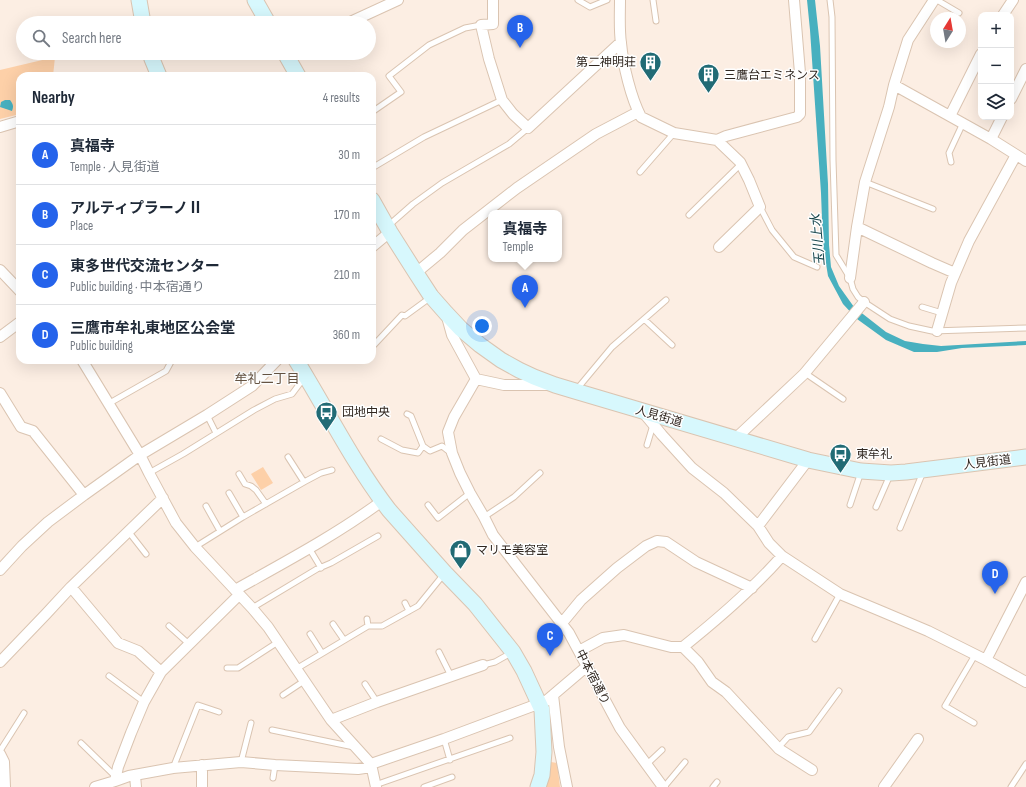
<!DOCTYPE html>
<meta charset="utf-8">
<style>
:root{--surface:#fff;--page:#f6f6f7;--text:#1f2937;--muted:#747a83;--line:#e0e1e3;--accent:#2563eb}
body{margin:0;font-family:"Sofia Sans Condensed","Noto Sans JP",sans-serif;background:var(--page);color:var(--text)}
.controls{position:absolute;right:12px;top:12px;display:grid;overflow:hidden;border-radius:8px;box-shadow:0 4px 16px #0002}
.controls button{width:36px;height:36px;display:grid;place-items:center;padding:0;border:0;border-bottom:1px solid var(--line);background:var(--surface);color:var(--text);font:20px sans-serif}
.compass{position:absolute;left:930px;top:12px;width:36px;height:36px;border-radius:50%;background:var(--surface);box-shadow:0 4px 16px #0002;rotate:11deg}
.you{position:absolute;left:482px;top:326px;width:14px;height:14px;margin:-10px;border:3px solid #fff;border-radius:50%;background:#1a73e8;box-shadow:0 0 0 6px #1a73e833}
.badge{display:grid;place-items:center;width:26px;height:26px;border-radius:50%;background:var(--accent);color:#fff;font-size:13px;font-weight:700}
.pin{position:absolute;translate:-50% -33px;filter:drop-shadow(0 1px 2px #0008)}
.pin::after{content:'';position:absolute;top:21px;width:14px;height:12px;background:inherit;clip-path:polygon(0 0,100% 0,50% 100%)}
.popup{position:absolute;left:488px;top:210px;width:74px;height:52px;box-sizing:border-box;display:grid;place-content:center;border-radius:8px;background:var(--surface);filter:drop-shadow(0 1px 3px #0005);font-size:13px;white-space:nowrap;color:var(--muted)}
.popup b{font-size:15px;color:var(--text)}
.popup::after{content:'';position:absolute;left:50%;top:100%;margin-left:-8px;border:8px solid transparent;border-top-color:var(--surface)}
.list{margin:0;padding:0;list-style:none}
h2{display:flex;justify-content:space-between;align-items:center;height:52px;margin:0;padding:0 16px;font-size:17px}
h2 small{font-size:13px;font-weight:400;color:var(--muted)}
.list li{display:grid;grid-template-columns:26px 1fr auto;gap:12px;align-items:center;box-sizing:border-box;height:60px;padding:0 16px;border-top:1px solid var(--line)}
.list b{display:block;font-size:15px;white-space:nowrap}
.list p{margin:0;font-size:13px;white-space:nowrap;color:var(--muted)}
.list em{font-size:13px;font-style:normal;color:var(--muted)}
.icon{flex:none;width:22px;height:22px;fill:none;stroke:currentColor;stroke-width:2;stroke-linecap:round;stroke-linejoin:round}
.map{position:relative;flex:none;width:1026px;height:787px;overflow:hidden}
.search{position:absolute;background:var(--surface);box-shadow:0 4px 16px #0002;left:16px;top:16px;width:360px;height:44px;display:flex;align-items:center;gap:10px;box-sizing:border-box;padding:0 14px;border-radius:22px;color:var(--muted);font-size:15px}
.panel{position:absolute;background:var(--surface);box-shadow:0 4px 16px #0002;left:16px;top:72px;width:360px;height:292px;border-radius:12px}
.map>svg:first-child{display:block}
</style>
<div class="map">
<svg width="1026" height="787" viewBox="0 0 1026 787">
<rect width="100%" height="100%" fill="#fceee3"/>
<path fill="#fdd0a8" d="M55 57 53 76H20V114L0 119V70Z
M263 467 273 483 261 490 251 474Z
M551 762 557 763 560 787H546Z"/>
<path fill="#48b0bf" d="M807 0H815L820 46 828 184 829 245 831 267 839 286 854 307 886 332 905 341 923 344 941 346 1026 341V345L962 348 937 352H914L886 340 857 319 843 304 828 276 823 245 821 193 810 30Z
M5 100H10C13 104 14 106 12 111L0 107 1 102Z"/>
<g fill="none" stroke-linecap="round" stroke-linejoin="round">
<defs>
<path id="lane" d="M578 0 590 7 607 0
M653 0 656 21
M830 0 832 17 833 160 836 255 850 278 853 289 858 297 864 302 890 319 909 326 932 331 1026 328
M937 0 959 13
M372 112 401 92 389 76 429 45 465 28 481 25
M951 162 949 153 963 123
M372 168 424 137 502 100
M640 172 674 133
M865 182 933 209
M760 207 772 230 794 257 817 267
M689 215 741 164
M388 226 413 204 442 183 509 144 528 128
M922 307 942 313
M644 319 672 345
M372 347 402 315 405 316 431 297
M805 373 843 399
M577 389 612 347 666 300
M108 404 166 371 172 360
M407 414 411 416 423 446 430 451 442 446 451 453
M207 415 216 433
M381 439 402 450 418 453 423 446
M647 445 653 425
M288 457 304 482
M149 473 183 454 254 410 275 399 292 394 304 378
M239 474 245 484 251 486 256 490 266 504
M229 493 243 517
M428 505 438 518 470 493
M850 505 861 472
M206 506 220 531
M876 507 890 475
M484 517 514 497 540 473
M900 528 923 472
M128 531 146 554
M195 547 243 517 304 482 321 473 332 470
M309 548 321 568
M405 603 409 611
M252 608 317 569 331 563 378 536
M367 619 368 626
M333 624 344 640
M169 626 189 644
M310 634 322 653
M815 639 840 594
M439 652 451 676
M483 665 495 662 511 653
M227 668H238L278 642
M296 669 368 626H382L418 606 444 574
M109 676 144 702
M365 684 377 702
M283 695 304 681
M974 723 945 706 975 655
M272 730 354 747
M444 739 450 760
M81 743 116 777
M778 748 788 737 809 732 839 691
M0 751 24 713
M241 762 251 723
M646 765 662 750
M173 768 198 705 219 712
M273 778 275 765
M375 785 510 738
M424 787 452 777
M664 787 685 762
M713 787 717 782
M1011 787 1026 764"/>
<path id="street" d="M493 0V24L481 25 489 59 502 100 513 114 528 128 621 42
M620 0C620 14 619 29 621 43 623 65 631 98 641 117L674 133 717 140 740 162 749 180 760 207 719 247
M1003 15 1013 0
M348 23 398 0
M894 85 991 139 1026 161
M1011 99 1026 69
M950 116 981 54
M0 127 20 121
M991 139 1002 117
M717 140 726 136 797 117 800 114V73L794 0
M857 227 932 263 955 273
M372 247 390 232
M0 270 20 291
M416 273 440 253 463 230 517 188 596 134 638 112
M850 278 857 227 865 182 889 107 894 85 908 40 934 0
M447 317 452 335 476 379 504 385H547
M937 331 951 283 969 241 1016 155
M0 337 20 322
M82 360 140 455 149 473 176 523 195 547 252 608 268 627 331 720 371 764 376 787
M476 379 454 417 448 432 452 453 460 473 470 493 484 517 493 535 569 633 620 728 663 787
M0 393 21 427 33 431 84 495
M642 411 662 435 692 468 724 493 758 526 769 543 782 556 840 594 883 612 928 631 986 660 1026 682
M736 438 804 374 864 302
M758 526 808 460
M0 570 22 546 48 522 84 495 140 455 207 415 252 386 277 360
M71 587 118 643 138 651 161 672
M235 590C285 562 336 535 382 501
M562 623 581 600 617 568 646 546 657 541 666 542 696 562 752 588
M683 647 698 662 712 682 726 692 779 749 812 770
M579 651 603 638 624 635 671 647H683C718 619 752 590 782 556
M986 660 1026 582
M0 662 46 614 71 587 163 498
M553 695 559 747 567 787
M331 720 377 702 483 665
M0 754 4 762 5 787
M371 764 444 739 546 701 586 667
M135 775 136 787
M115 781 129 776 173 768 241 762 275 765 358 769 371 767
M95 787 115 781 118 767 131 733 144 702 161 672 239 595
M202 787V765
M884 787 918 739"/>
<path id="secondary" d="M139 0 143 23
M255 0 268 23
M150 53 152 59 159 76
M285 53 298 76
M372 200 390 232 416 273 431 296 446 313 461 329 480 345 501 360 519 370 534 377 555 385 575 391 808 460 861 471 891 473 906 472 1026 457
M296 360C327 410 353 463 389 510L445 573 475 604 513 652 524 671 542 710 544 752 542 775 538 787"/>
</defs>
<use href="#lane" stroke="#dac4b1" stroke-width="7"/>
<use href="#street" stroke="#dac4b1" stroke-width="12"/>
<use href="#secondary" stroke="#dac4b1" stroke-width="17"/>
<use href="#lane" stroke="#fff" stroke-width="5"/>
<use href="#street" stroke="#fff" stroke-width="10"/>
<use href="#secondary" stroke="#d7f8fd" stroke-width="15"/>
</g>
<defs>
<symbol id="building-pin" viewBox="-11 -11 22 30"><path d="M0 17L-7.5 6A9.5 9.5 0 1 1 7.5 6Z" fill="#216b75" stroke="#fefefe"/><path d="M-4-6H4V6H1V3H-1V6H-4ZM-2.5-4.3h1.7v1.8h-1.7ZM.8-4.3h1.7v1.8H.8ZM-2.5-1h1.7V.8h-1.7ZM.8-1h1.7V.8H.8Z" fill="#fff"/></symbol>
<symbol id="bus-pin" viewBox="-11 -11 22 30"><path d="M0 17L-7.5 6A9.5 9.5 0 1 1 7.5 6Z" fill="#216b75" stroke="#fefefe"/><path d="M-5-6H5V4H4V6H2V4H-2V6H-4V4H-5ZM-3.5-4V0h7V-4ZM-3.5 1.2v1.5H-2V1.2ZM2 1.2v1.5H3.5V1.2Z" fill="#fff"/></symbol>
<symbol id="shop-pin" viewBox="-11 -11 22 30"><path d="M0 17L-7.5 6A9.5 9.5 0 1 1 7.5 6Z" fill="#216b75" stroke="#fefefe"/><path d="M-5-2.5h2.3a2.7 3.5 0 0 1 5.4 0H5L5.5 6h-11ZM-1.5-2.5h3a1.5 2.3 0 0 0-3 0Z" fill="#fff"/></symbol>
</defs>
<g fill-rule="evenodd">
<use href="#building-pin" x="638" y="50" width="25" height="34"/>
<use href="#building-pin" x="696" y="62" width="25" height="34"/>
<use href="#bus-pin" x="314" y="400" width="25" height="34"/>
<use href="#bus-pin" x="828" y="442" width="25" height="34"/>
<use href="#shop-pin" x="448" y="538" width="25" height="34"/>
</g>
<g text-anchor="middle" stroke-width="3" stroke-linejoin="round" paint-order="stroke">
<g font-size="12" fill="#302720" stroke="#fefefe" text-anchor="start">
<text x="636" y="66" text-anchor="end">第二神明荘</text>
<text x="724" y="79">三鷹台エミネンス</text>
<text x="342" y="416">団地中央</text>
<text x="856" y="458">東牟礼</text>
<text x="476" y="554">マリモ美容室</text>
</g>
<g font-size="12" fill="#302720" stroke="#fefefe">
<text transform="translate(659 416) rotate(16)" y="4">人見街道</text>
<text transform="translate(987 462) rotate(-7)" y="4">人見街道</text>
<text transform="translate(593 677) rotate(63)" y="4">中本宿通り</text>
</g>
<g font-size="13" font-style="italic" fill="#134248" stroke="#fefefe">
<text transform="translate(817 240) rotate(-95)" y="5">玉川上水</text>
</g>
<g font-size="13" fill="#665443" stroke="#fefefe">
<text x="267" y="383">牟礼二丁目</text>
</g>
</g>
</svg>
<div class="controls">
<button>+</button>
<button>−</button>
<button><svg class="icon" aria-label="layers" viewBox="0 0 24 24"><path d="M12 4l9 5-9 5-9-5zM3 14l9 5 9-5"/></svg></button>
</div>
<svg class="compass" viewBox="-18 -18 36 36"><path d="M0-13l5 13h-10z" fill="#e53935"/><path d="M0 13l5-13h-10z" fill="#747a83"/></svg>
<div class="you"></div>
<div class="pin badge" style="left:525px;top:308px">A</div>
<div class="popup"><b>真福寺</b>Temple</div>
<div class="pin badge" style="left:520px;top:48px">B</div>
<div class="pin badge" style="left:550px;top:656px">C</div>
<div class="pin badge" style="left:995px;top:594px">D</div>
<div class="search"><svg class="icon" aria-label="search" viewBox="0 0 24 24"><circle cx="10" cy="10" r="6"/><path d="M15 15l6 6"/></svg>Search here</div>
<section class="panel">
<h2>Nearby<small>4 results</small></h2>
<ul class="list">
<li><span class="badge">A</span><div><b>真福寺</b><p>Temple · 人見街道</p></div><em>30 m</em></li>
<li><span class="badge">B</span><div><b>アルティプラーノⅡ</b><p>Place</p></div><em>170 m</em></li>
<li><span class="badge">C</span><div><b>東多世代交流センター</b><p>Public building · 中本宿通り</p></div><em>210 m</em></li>
<li><span class="badge">D</span><div><b>三鷹市牟礼東地区公会堂</b><p>Public building</p></div><em>360 m</em></li>
</ul>
</section>
</div>
